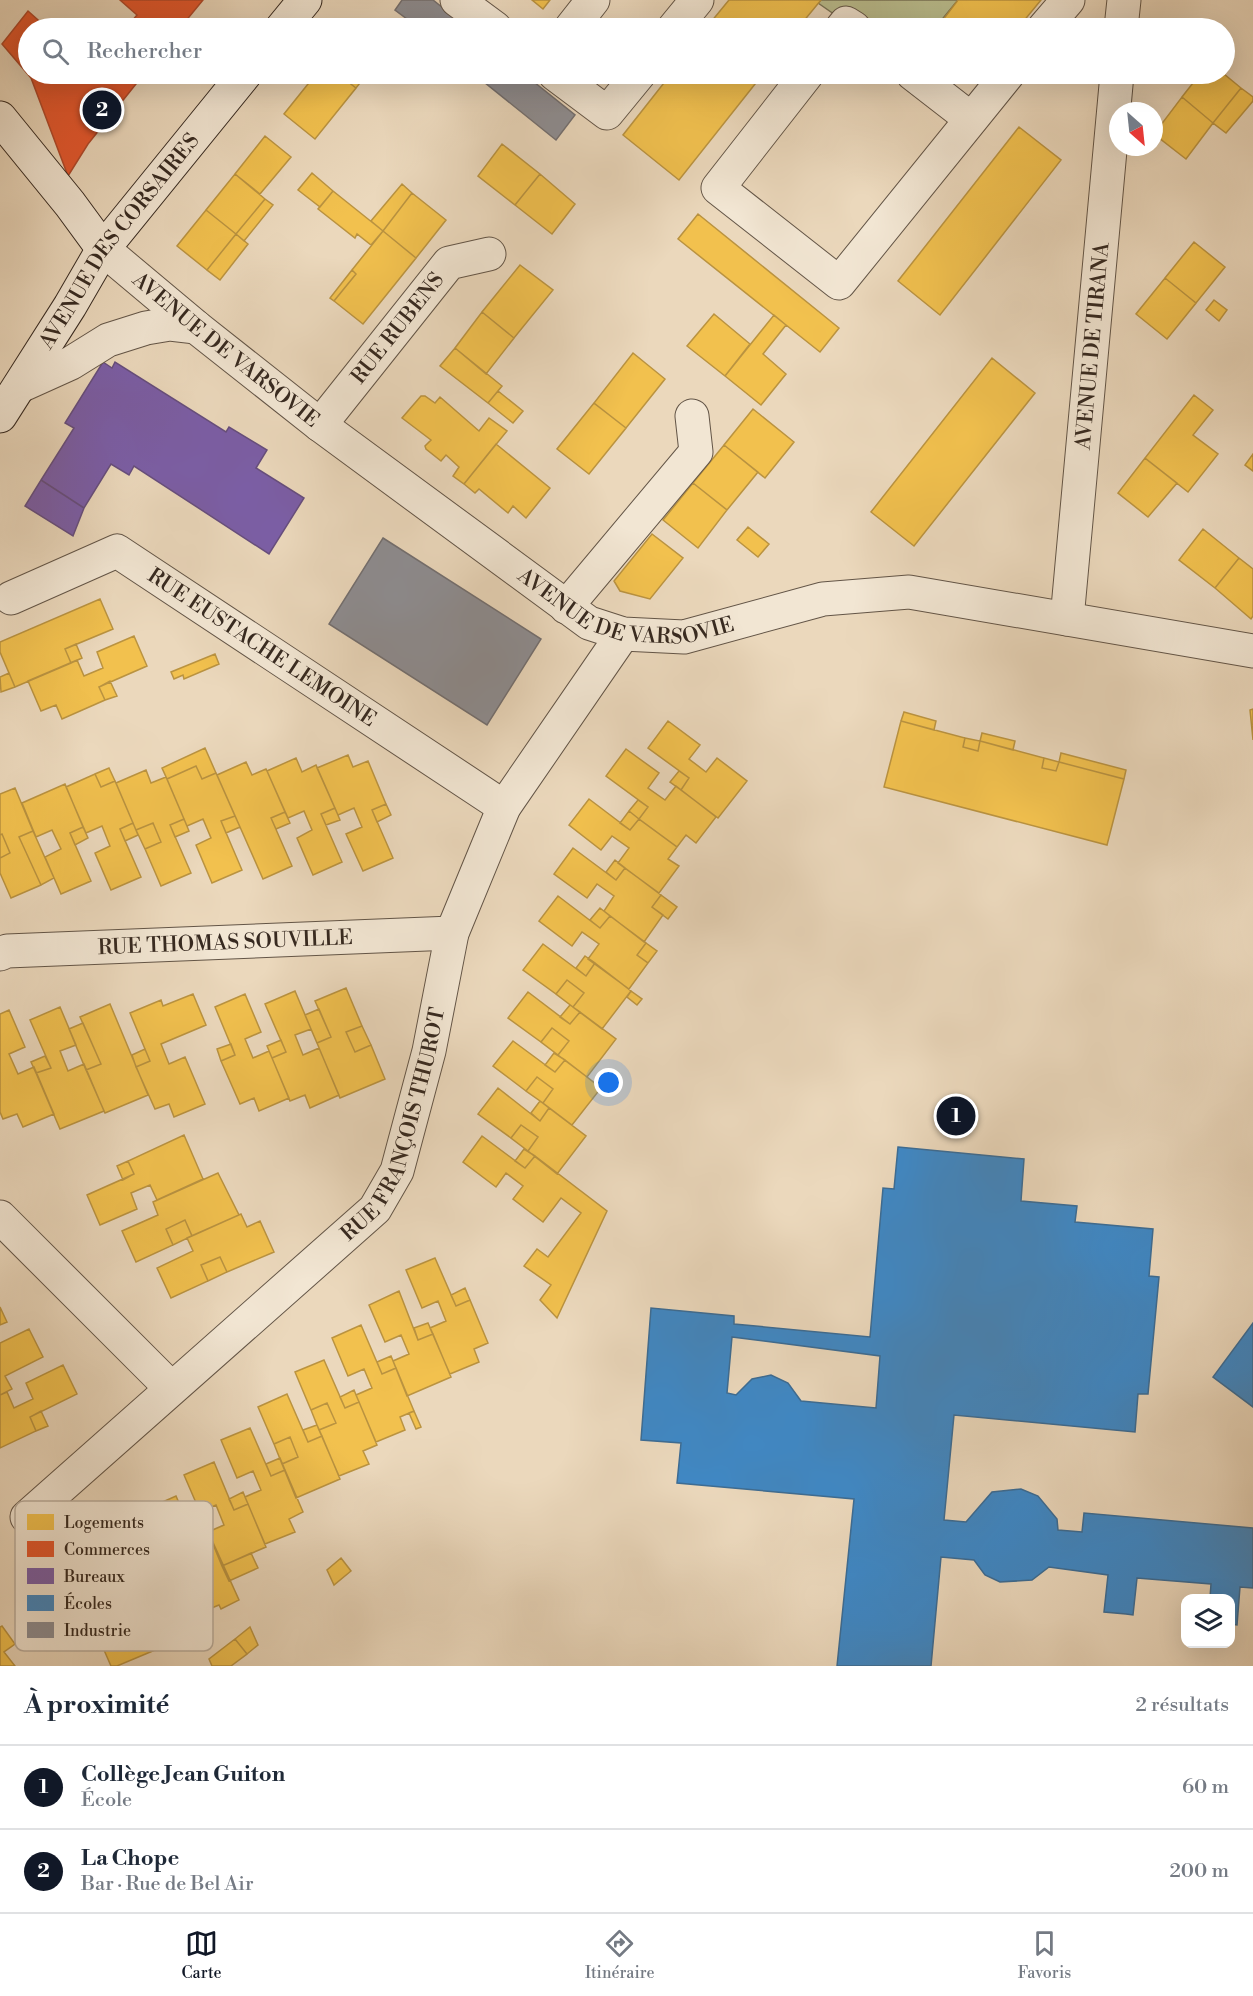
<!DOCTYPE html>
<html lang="fr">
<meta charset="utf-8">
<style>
:root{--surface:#fff;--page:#f6f6f7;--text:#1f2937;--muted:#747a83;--line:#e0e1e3;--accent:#111827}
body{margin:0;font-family:"Libre Bodoni",serif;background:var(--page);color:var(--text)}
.controls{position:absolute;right:18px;bottom:18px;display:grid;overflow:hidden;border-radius:12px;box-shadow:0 6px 24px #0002}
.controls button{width:54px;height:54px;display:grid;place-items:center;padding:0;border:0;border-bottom:2px solid var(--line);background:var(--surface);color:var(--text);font:30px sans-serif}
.compass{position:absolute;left:1109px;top:102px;width:54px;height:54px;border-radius:50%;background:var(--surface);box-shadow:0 6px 24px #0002;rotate:153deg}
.you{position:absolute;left:609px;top:1083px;width:21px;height:21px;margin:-15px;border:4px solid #fff;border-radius:50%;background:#1a73e8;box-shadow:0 0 0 9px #1a73e833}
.badge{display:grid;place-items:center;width:39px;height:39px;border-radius:50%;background:var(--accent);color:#fff;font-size:20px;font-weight:700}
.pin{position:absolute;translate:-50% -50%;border:3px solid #fff;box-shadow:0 2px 6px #0006}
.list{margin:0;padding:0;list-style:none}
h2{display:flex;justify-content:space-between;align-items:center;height:78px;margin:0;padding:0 24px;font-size:26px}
h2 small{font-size:20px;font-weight:400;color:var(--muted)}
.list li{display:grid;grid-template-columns:39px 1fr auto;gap:18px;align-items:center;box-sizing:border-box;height:84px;padding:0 24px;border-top:2px solid var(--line)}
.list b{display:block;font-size:22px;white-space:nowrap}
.list p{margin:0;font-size:20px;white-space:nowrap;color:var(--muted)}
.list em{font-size:20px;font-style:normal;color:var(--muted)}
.icon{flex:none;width:33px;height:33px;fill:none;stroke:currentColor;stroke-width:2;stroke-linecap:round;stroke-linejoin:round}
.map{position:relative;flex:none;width:1253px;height:1666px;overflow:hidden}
.search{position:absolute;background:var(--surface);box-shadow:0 6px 24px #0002;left:18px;right:18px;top:18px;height:66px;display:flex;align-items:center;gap:15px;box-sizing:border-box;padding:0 21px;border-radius:33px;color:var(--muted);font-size:22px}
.sheet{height:246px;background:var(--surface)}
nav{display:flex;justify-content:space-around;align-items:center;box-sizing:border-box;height:84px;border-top:2px solid var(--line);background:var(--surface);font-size:16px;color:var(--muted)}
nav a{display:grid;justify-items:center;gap:3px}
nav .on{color:var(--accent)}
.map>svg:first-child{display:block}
</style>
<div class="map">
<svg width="1253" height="1666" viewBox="0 0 1253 1666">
<rect width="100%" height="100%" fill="#ebd8bc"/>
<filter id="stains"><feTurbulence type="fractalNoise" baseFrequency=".00333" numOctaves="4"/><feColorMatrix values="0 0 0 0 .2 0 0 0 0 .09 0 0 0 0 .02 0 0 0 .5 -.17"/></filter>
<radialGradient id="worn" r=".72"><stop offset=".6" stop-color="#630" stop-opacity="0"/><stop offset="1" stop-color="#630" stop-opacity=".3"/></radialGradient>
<path fill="#babe8f" stroke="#787458" stroke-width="1.5" d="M821 0H958L935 28H854L818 3Z"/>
<path fill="#f2c14e" stroke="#ba9340" stroke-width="1.5" d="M532 0H550L543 9Z
M729 0H821L798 28H706Z
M958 0H1041L1018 28H951L942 21Z
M316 74H338L356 88 315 139 284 114Z
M338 74H367L356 88Z
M671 74H763L679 180 623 135Z
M1200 74H1224L1241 88 1213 123 1182 97Z
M1241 88 1253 97V101L1226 133 1213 123Z
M1182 97 1213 123 1186 159 1154 134Z
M1019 127 1061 160 940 315 898 281Z
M265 136 291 157 260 194 235 174Z
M502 144 540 174 515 205 478 176Z
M312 173 333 191 320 207 298 190Z
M235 174 265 199 236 234 206 210Z
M540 174 575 204 552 234 515 205Z
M402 184 412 193 383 231 371 221Z
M333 191 383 231 371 245 357 234 355 238 318 209Z
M412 193 446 220 416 258 383 231Z
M265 199 273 205 244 241 236 234Z
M206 210 236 234 207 270 177 246Z
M698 214 839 328 820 352 678 239Z
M383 231 416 258 363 324 334 301 356 274 352 270Z
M236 234 248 244 220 280 207 270Z
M1194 242 1225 267 1196 303 1165 278Z
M520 265 553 290 514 338 482 312Z
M352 270 356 274 334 301 330 298Z
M1165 278 1196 303 1167 339 1136 314Z
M1214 300 1227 310 1219 321 1206 310Z
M482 312 514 338 486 374 455 348Z
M714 314 750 344 725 376 687 346Z
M774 315 786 325 763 354 786 374 761 405 725 376Z
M455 348 502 386 488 403 440 366Z
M633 353 665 379 626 428 594 403Z
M992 358 1035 393 914 546 871 512Z
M498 391 523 411 513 423 488 403Z
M1194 395 1213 410 1193 435 1218 454 1188 492 1145 458Z
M421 396H425L435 403 440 397 479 431 489 418 507 431 464 484 453 476 459 467 446 455 441 461 426 449 425 446 431 440 402 418Z
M594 403 626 428 589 474 557 449Z
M753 409 794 442 765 478 724 445Z
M496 444 550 488 526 518 513 506 508 513 479 489 475 493 464 484Z
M724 445 758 472 727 510 693 483Z
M1253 454V471L1245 465Z
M1145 458 1177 483 1148 517 1118 493Z
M693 483 727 510 698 548 663 520Z
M748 527 769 544 758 557 737 540Z
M1203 529 1239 558 1215 588 1179 560Z
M652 534 683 558 650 599 620 591 614 581Z
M1239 558 1253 569V616L1251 619 1215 588Z
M100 599 113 629 65 649 71 663 15 687 0 652V642Z
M134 636 147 666 99 687 105 700 62 719 56 705 41 711 28 681 77 660 84 676 103 668 97 652Z
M76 644 82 658 71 663 65 649Z
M215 654 219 664 184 679 183 675 174 679 171 672Z
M9 673 15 687 1 692 0 677Z
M110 681 117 696 105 700 99 687Z
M1253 709V740L1250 710Z
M904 712 936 721 934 730 901 721Z
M668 721 700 745 689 759 706 772 717 758 747 781 718 818 681 790 689 778 648 748Z
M901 721 965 738 963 747 978 751 980 741 1044 758 1042 768 1056 771 1059 762 1124 779 1107 845 884 787Z
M982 733 1015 741 1013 750 980 741Z
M965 738 980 741 978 751 963 747Z
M205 748 216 773 202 779 196 766 167 779 162 768Z
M626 749 659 773 648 788 665 800 676 786 716 817 696 843 686 835 677 847 639 819 648 807 606 776Z
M1061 753 1126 770 1124 779 1059 762Z
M348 755 353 767 368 761 386 804 372 810 393 858 363 871 346 834 362 827 354 808 338 815 317 768Z
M296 758 302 772 316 765 335 808 321 814 342 862 313 875 297 838 312 830 304 811 288 818 267 771Z
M1044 758 1059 762 1056 771 1042 768Z
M246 762 252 775 266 769 267 771 285 812 271 818 292 866 263 879 217 775Z
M196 766 202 779 216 773 235 816 221 821 242 870 212 883 196 845 211 838 203 819 187 826 167 779Z
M109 768 115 781 101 787 95 774Z
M146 770 151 783 166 777 184 819 170 825 191 873 161 886 145 849 161 842 153 823 136 830 116 783Z
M679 771 689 778 681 790 670 782Z
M95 774 101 787 115 781 133 823 120 829 141 877 111 890 95 853 110 846 102 826 86 833 66 787Z
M65 784 83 827 70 833 91 881 61 894 45 857 61 849 52 830 36 837 22 803Z
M15 788 33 831 19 837 41 885 11 898 0 873V858L10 853 2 834 0 835V794Z
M589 799 630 830 639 819 677 847 668 859 679 866 659 893 618 863 629 848 612 836 601 850 569 825Z
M638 800 648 807 639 819 629 811Z
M386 804 391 815 377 822 372 810Z
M335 808 340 820 326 825 321 814Z
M629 811 639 819 630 830 620 823Z
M285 812 290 823 276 829 271 818Z
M235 816 240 827 226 833 221 821Z
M184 819 189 831 175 837 170 825Z
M133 823 138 835 125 841 120 829Z
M153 823 161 842 145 849 136 830Z
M83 827 88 838 75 845 70 833Z
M33 831 54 878 41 885 19 837Z
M2 834 10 853 0 858V835Z
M573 848 616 880 625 868 661 895 652 907 663 915 644 942 604 911 614 896 597 884 587 898 554 874Z
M615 860 625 868 616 880 606 872Z
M661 895 677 907 668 919 652 907Z
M558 896 600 928 610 916 646 943 637 955 648 963 629 989 588 959 599 944 582 932 572 946 539 921Z
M600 908 610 916 600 928 590 920Z
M646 943 657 951 648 963 637 955Z
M543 944 586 976 595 963 631 991 602 1029 573 1007 584 993 567 980 556 994 523 970Z
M585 956 595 963 586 976 576 968Z
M567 980 584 993 573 1007 556 994Z
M346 988 362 1026 346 1032 355 1052 371 1045 385 1079 340 1098 317 1043 331 1037 315 1001Z
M295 991 311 1029 295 1035 303 1055 319 1048 339 1095 310 1108 305 1095 290 1101 272 1058 286 1052 265 1004Z
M631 991 642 999 637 1005 627 997Z
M528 992 570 1024 580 1012 616 1039 587 1077 558 1055 569 1041 552 1028 541 1042 508 1018Z
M193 994 206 1025 161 1044 169 1064 185 1057 205 1104 174 1117 169 1104 155 1109 136 1067 150 1061 130 1013 161 1000 163 1006Z
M245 994 261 1032 245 1039 253 1058 269 1051 289 1098 259 1111 254 1098 240 1104 221 1061 235 1055 215 1007Z
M110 1004 148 1095 105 1113 86 1070 101 1064 80 1017Z
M570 1005 580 1012 570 1024 560 1017Z
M60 1007 76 1045 60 1051 68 1071 84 1064 104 1111 60 1129 36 1073 51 1068 30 1020Z
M319 1009 331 1037 317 1043 305 1015Z
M9 1010 25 1047 9 1054 18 1074 34 1067 54 1114 23 1127 17 1114 3 1119 0 1112V1014Z
M83 1023 101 1064 86 1070 69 1029Z
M362 1026 371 1045 355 1052 346 1032Z
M552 1028 569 1041 558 1055 541 1042Z
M281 1040 286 1052 272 1058 267 1046Z
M513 1041 555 1072 565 1060 601 1088 572 1125 543 1103 553 1089 537 1077 526 1091 493 1066Z
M231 1044 235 1055 221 1061 217 1049Z
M145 1049 150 1061 136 1067 132 1055Z
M554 1053 565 1060 555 1072 545 1065Z
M45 1056 51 1068 36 1073 31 1062Z
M537 1077 553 1089 543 1103 526 1091Z
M498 1088 540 1121 549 1108 586 1136 557 1174 528 1151 538 1137 521 1125 511 1138 478 1114Z
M540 1101 549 1108 540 1121 531 1113Z
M521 1125 538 1137 528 1151 511 1138Z
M184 1135 203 1179 157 1200 150 1185 131 1193 137 1209 100 1225 87 1195 134 1174 128 1161Z
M482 1136 525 1168 535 1156 607 1211 557 1318 540 1300 551 1285 524 1266 537 1249 548 1257 581 1213 561 1198 543 1222 513 1199 523 1186 506 1173 496 1187 463 1162Z
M524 1149 535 1156 525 1168 515 1161Z
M128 1161 134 1174 123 1180 117 1166Z
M218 1173 239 1215 192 1236 185 1220 166 1229 173 1245 136 1262 122 1231 158 1215 153 1202Z
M241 1214 247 1227 260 1221 274 1252 227 1272 220 1257 201 1265 208 1281 171 1298 157 1268 193 1251 187 1238Z
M185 1220 192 1236 173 1245 166 1229Z
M220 1257 227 1272 208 1281 201 1265Z
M435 1258 456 1306 470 1300 488 1343 474 1349 479 1362 450 1374 430 1328 446 1321 438 1301 422 1308 406 1270Z
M465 1288 470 1300 456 1306 451 1295Z
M399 1291 418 1340 433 1334 451 1377 407 1396 393 1361 409 1354 401 1335 385 1342 369 1305Z
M0 1307 7 1322 0 1325Z
M428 1323 433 1334 418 1340 414 1328Z
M361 1325 382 1374 396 1368 414 1411 400 1417 405 1430 376 1442 356 1395 372 1388 364 1369 348 1376 332 1338Z
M29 1329 43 1357 5 1376 12 1389 0 1395V1343Z
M391 1356 396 1368 382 1374 377 1362Z
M324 1360 345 1408 359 1402 377 1445 363 1451 369 1464 339 1476 319 1430 336 1423 327 1403 311 1410 295 1372Z
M63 1365 77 1394 30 1417 36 1431 0 1448V1395L7 1392 14 1408 33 1399 26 1383Z
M354 1390 359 1402 345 1408 340 1397Z
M287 1394 308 1442 322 1436 340 1479 296 1498 282 1464 298 1457 290 1437 274 1444 258 1407Z
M327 1403 336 1423 319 1430 311 1410Z
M41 1411 48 1426 36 1431 30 1417Z
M414 1411 421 1427 416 1429 409 1413Z
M317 1425 322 1436 308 1442 303 1430Z
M250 1428 271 1476 285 1470 303 1512 289 1519 295 1532 265 1544 245 1497 261 1490 253 1471 237 1478 221 1440Z
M290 1437 298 1457 282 1464 274 1444Z
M280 1458 285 1470 271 1476 266 1464Z
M214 1462 234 1510 248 1504 266 1547 222 1566 208 1532 224 1525 216 1505 200 1512 184 1475Z
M243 1492 248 1504 234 1510 229 1499Z
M176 1496 192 1533 206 1527 239 1600 221 1609 219 1605 192 1616 171 1566 187 1559 179 1540 163 1547 147 1509Z
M251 1553 258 1568 229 1581 222 1566Z
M341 1558 351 1571 334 1585 327 1570Z
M103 1565 123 1613 137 1607 155 1650 117 1666H111L97 1634 114 1628 105 1608 89 1615 73 1577Z
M2 1626 15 1644 4 1652 15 1666H0V1627Z
M250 1627 258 1645 247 1654 235 1639Z
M235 1639 247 1654 231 1666H212L209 1659Z"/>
<path fill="#e4572e" stroke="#b0492a" stroke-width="1.5" d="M120 0H203L180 28H126L137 15Z
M28 11 47 28H28V74H144L88 144 68 176 31 78 2 44Z"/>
<path fill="#7b5ea7" stroke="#664e7e" stroke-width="1.5" d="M103 362 112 368 115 362 226 432 229 427 267 450 256 468 304 498 269 554 134 466 129 475 111 464 84 508 41 480 74 428 65 423Z
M41 480 84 508 73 536 25 506Z"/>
<path fill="#3f88c5" stroke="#3c6c94" stroke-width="1.5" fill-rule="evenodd" d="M898 1147 1024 1159 1021 1201 1077 1206 1075 1222 1153 1229 1149 1276 1159 1277 1148 1394H1138L1135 1432 954 1415 944 1520 966 1522 992 1492 1021 1489 1038 1496 1057 1519 1058 1530 1082 1532 1084 1513 1253 1528V1588L1240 1587 1237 1625 1230 1624V1598H1210L1211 1584 1137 1578 1133 1615 1126 1614 1104 1612 1108 1575 1049 1567 1032 1580 1000 1582 985 1575 974 1560 941 1557 931 1666H837L854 1499 677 1483 681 1443 641 1440 651 1308 734 1316V1324L870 1337 883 1188 894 1189ZM732 1337 880 1356 876 1408 801 1401 788 1383 771 1375 752 1379 736 1395 727 1393Z
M1253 1323V1407L1213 1377Z"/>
<path fill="#8d8d92" stroke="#736f70" stroke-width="1.5" d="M402 0H433L468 28H419L395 10Z
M474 74H524L575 115 556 140Z
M383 538 541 639 487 725 329 624Z"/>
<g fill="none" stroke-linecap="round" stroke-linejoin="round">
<defs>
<g id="street">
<path d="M457 0 495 28"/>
<path d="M571 28 593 0"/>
<path d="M674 28 697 0"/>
<path d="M842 28 846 23 854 28"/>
<path d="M1044 28 1068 0"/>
<path d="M1121 28 1124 0"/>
<path d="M555 74 607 113 639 74"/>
<path d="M807 74 718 188 839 283 1008 74"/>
<path d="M913 74 971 119"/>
<path id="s1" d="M103 249 196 327 320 425 589 623 623 634 684 637 823 599 909 592 1253 651"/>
<path d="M20 386 71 363 108 340 146 328 170 324 196 327"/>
<path id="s2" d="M320 425 449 263 489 254"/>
<path id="s3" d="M11 598 117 551 504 807"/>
<path d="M566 607 696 452 692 416"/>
<path id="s4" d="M1067 619 1117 74"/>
<path id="s5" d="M0 954 7 951 452 933"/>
<path d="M0 1217 171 1388"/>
<path id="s6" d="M27 1517 375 1209 397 1171 429 1051 452 933 504 807 623 634"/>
</g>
<g id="secondary">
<path d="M282 28 305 0"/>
<path d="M0 118 70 204 103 249"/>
<path id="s7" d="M0 416 70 306 103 249 245 74"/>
</g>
</defs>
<use href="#street" stroke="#635547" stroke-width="35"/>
<use href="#secondary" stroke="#362920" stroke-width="35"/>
<use href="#street" stroke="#f2e6d3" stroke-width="33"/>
<use href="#secondary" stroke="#f2e6d3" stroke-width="33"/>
</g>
<g text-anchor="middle" stroke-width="6" stroke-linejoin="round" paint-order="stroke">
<g font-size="21" fill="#362920" stroke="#f2e6d3">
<text dy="7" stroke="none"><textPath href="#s7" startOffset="212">AVENUE DES CORSAIRES</textPath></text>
<text dy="7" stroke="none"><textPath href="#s2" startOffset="124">RUE RUBENS</textPath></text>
<text dy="7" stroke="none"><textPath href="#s4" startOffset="274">AVENUE DE TIRANA</textPath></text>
<text dy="7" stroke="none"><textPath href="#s1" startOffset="159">AVENUE DE VARSOVIE</textPath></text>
<text dy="7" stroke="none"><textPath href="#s1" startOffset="645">AVENUE DE VARSOVIE</textPath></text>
<text dy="7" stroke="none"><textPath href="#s3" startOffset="290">RUE EUSTACHE LEMOINE</textPath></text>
<text dy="7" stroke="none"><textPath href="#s5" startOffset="226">RUE THOMAS SOUVILLE</textPath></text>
<text dy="7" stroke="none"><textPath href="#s6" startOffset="550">RUE FRANÇOIS THUROT</textPath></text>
</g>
</g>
<rect x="15" y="1501" width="198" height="150" rx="9" fill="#f2e6d3" stroke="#baad9d" stroke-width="1.5"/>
<rect x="27" y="1514" width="27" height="16" fill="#f2c14e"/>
<rect x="27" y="1541" width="27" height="16" fill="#e4572e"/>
<rect x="27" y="1568" width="27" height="16" fill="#7b5ea7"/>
<rect x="27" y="1595" width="27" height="16" fill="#3f88c5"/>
<rect x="27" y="1622" width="27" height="16" fill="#8d8d92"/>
<g font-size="16" fill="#362920">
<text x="64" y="1528">Logements</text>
<text x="64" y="1555">Commerces</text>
<text x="64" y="1582">Bureaux</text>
<text x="64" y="1609">Écoles</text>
<text x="64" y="1636">Industrie</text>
</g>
<rect width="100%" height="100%" filter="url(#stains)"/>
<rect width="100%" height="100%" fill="url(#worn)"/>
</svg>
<div class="controls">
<button><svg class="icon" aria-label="layers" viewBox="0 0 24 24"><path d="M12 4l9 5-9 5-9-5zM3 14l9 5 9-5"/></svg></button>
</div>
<svg class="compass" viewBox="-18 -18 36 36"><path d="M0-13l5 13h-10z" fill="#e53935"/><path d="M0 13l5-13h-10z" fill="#747a83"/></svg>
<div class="you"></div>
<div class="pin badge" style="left:956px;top:1116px">1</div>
<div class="pin badge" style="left:102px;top:110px">2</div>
<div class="search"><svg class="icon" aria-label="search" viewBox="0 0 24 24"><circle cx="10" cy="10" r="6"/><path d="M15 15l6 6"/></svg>Rechercher</div>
</div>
<section class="sheet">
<h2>À proximité<small>2 résultats</small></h2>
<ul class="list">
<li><span class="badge">1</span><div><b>Collège Jean Guiton</b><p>École</p></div><em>60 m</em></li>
<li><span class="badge">2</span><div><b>La Chope</b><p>Bar · Rue de Bel Air</p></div><em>200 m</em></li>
</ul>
</section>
<nav>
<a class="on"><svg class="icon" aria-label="map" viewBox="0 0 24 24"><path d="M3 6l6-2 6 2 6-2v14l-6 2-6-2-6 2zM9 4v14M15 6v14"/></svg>Carte</a>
<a><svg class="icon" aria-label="directions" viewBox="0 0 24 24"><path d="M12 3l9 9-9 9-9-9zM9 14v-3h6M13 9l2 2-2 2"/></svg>Itinéraire</a>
<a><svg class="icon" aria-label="saved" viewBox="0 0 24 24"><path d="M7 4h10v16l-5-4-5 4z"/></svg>Favoris</a>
</nav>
